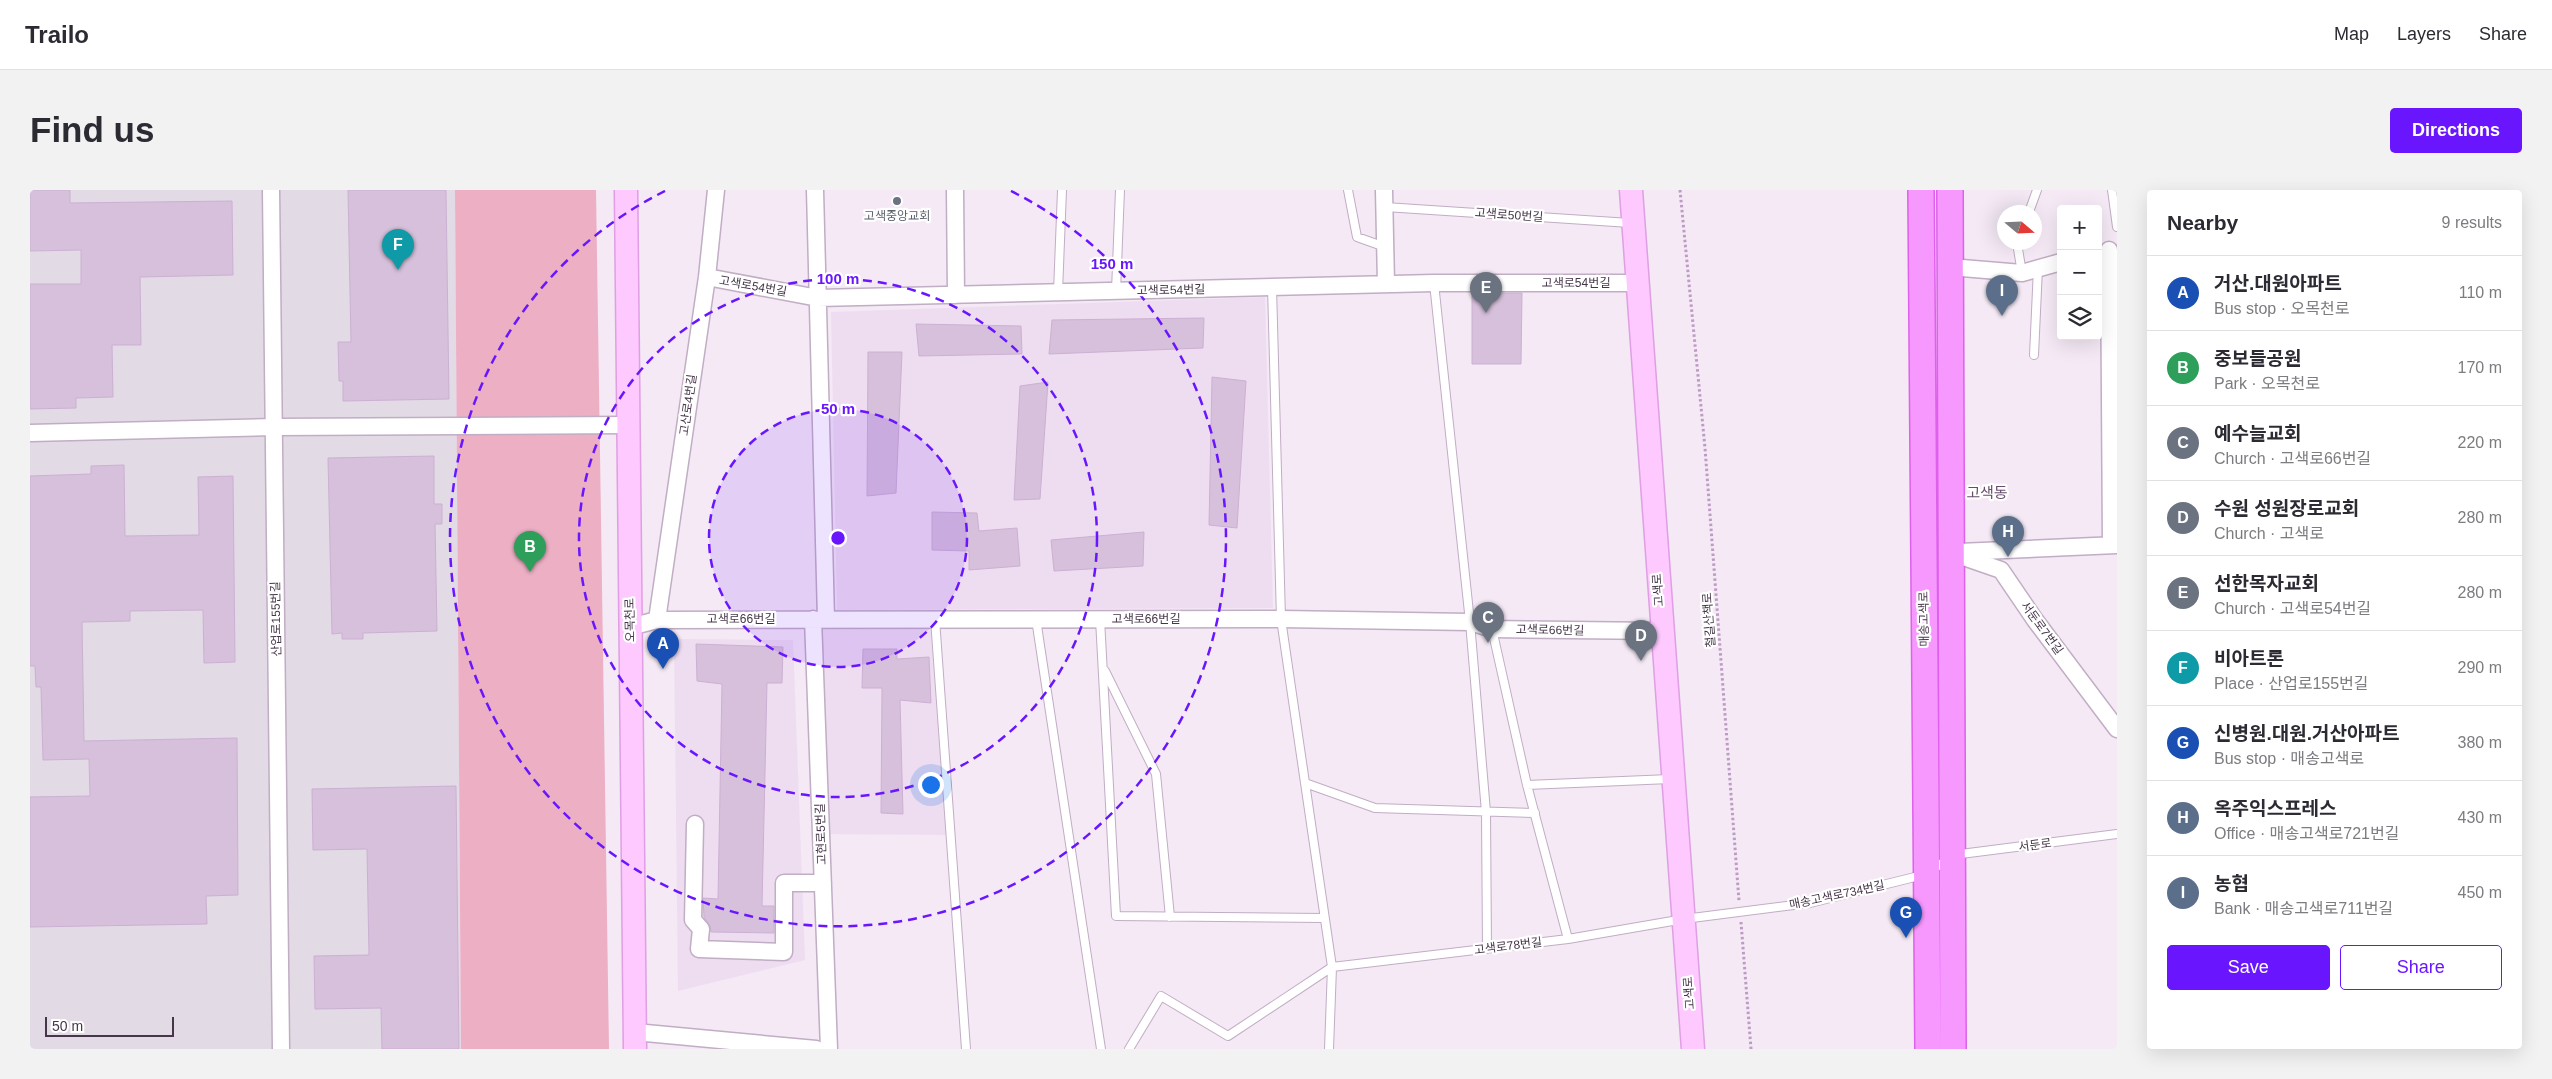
<!DOCTYPE html>
<meta charset="utf-8">
<style>
:root{--surface:#fff;--page:#f2f2f3;--text:#2b2b33;--muted:#7c7c81;--line:#e1e1e2;--accent:#6916ff}
body{margin:0;font-family:Helvetica,"Noto Sans KR",sans-serif;background:var(--page);color:var(--text)}
.controls{position:absolute;right:15px;top:15px;display:grid;overflow:hidden;border-radius:5px;box-shadow:0 5px 20px #0002}
.controls button{width:45px;height:45px;display:grid;place-items:center;padding:0;border:0;border-bottom:1px solid var(--line);background:var(--surface);color:var(--text);font:25px sans-serif}
.compass{position:absolute;left:1967px;top:15px;width:45px;height:45px;border-radius:50%;background:var(--surface);box-shadow:0 5px 20px #0002;rotate:109deg}
.scale{position:absolute;left:15px;bottom:12px;width:129px;box-sizing:border-box;padding-left:5px;border:2px solid #463649;border-top:0;font-size:14px;line-height:18px;white-space:nowrap;color:#463649;-webkit-text-stroke:4px #fff;paint-order:stroke}
.you{position:absolute;left:900px;top:594px;width:18px;height:18px;margin:-12px;border:4px solid #fff;border-radius:50%;background:#1a73e8;box-shadow:0 0 0 8px #1a73e833}
.badge{display:grid;place-items:center;width:32px;height:32px;border-radius:50%;background:var(--accent);color:#fff;font-size:16px;font-weight:700}
.pin{position:absolute;translate:-50% -41px;filter:drop-shadow(0 1px 2px #0008)}
.pin::after{content:'';position:absolute;top:26px;width:18px;height:15px;background:inherit;clip-path:polygon(0 0,100% 0,50% 100%)}
.list{margin:0;padding:0;list-style:none}
h2{display:flex;justify-content:space-between;align-items:center;height:65px;margin:0;padding:0 20px;font-size:21px}
h2 small{font-size:16px;font-weight:400;color:var(--muted)}
.list li{display:grid;grid-template-columns:32px 1fr auto;gap:15px;align-items:center;box-sizing:border-box;height:75px;padding:0 20px;border-top:1px solid var(--line)}
.list b{display:block;font-size:19px;white-space:nowrap}
.list p{margin:0;font-size:16px;white-space:nowrap;color:var(--muted)}
.list em{font-size:16px;font-style:normal;color:var(--muted)}
.actions{display:flex;gap:10px;padding:15px 20px}
.actions a{flex:1;padding:11px 0;border:1px solid var(--accent);border-radius:5px;text-align:center;font-size:18px;color:var(--accent)}
.actions .main{background:var(--accent);color:#fff}
.icon{flex:none;width:28px;height:28px;fill:none;stroke:currentColor;stroke-width:2;stroke-linecap:round;stroke-linejoin:round}
.map{position:relative;flex:none;width:2087px;height:859px;overflow:hidden;border-radius:5px}
header{display:flex;align-items:center;gap:30px;box-sizing:border-box;height:70px;padding:0 25px;background:var(--surface);border-bottom:1px solid var(--line)}
header strong{font-size:24px}
nav{display:flex;gap:28px;margin-inline-start:auto;font-size:18px}
.intro{display:flex;align-items:center;justify-content:space-between;box-sizing:border-box;height:120px;padding:0 30px}
h1{margin:0;font-size:35px}
.button{padding:12px 22px;border-radius:5px;background:var(--accent);color:#fff;font-size:18px;font-weight:700}
main{display:flex;gap:30px;padding:0 30px}
aside{flex:1;background:var(--surface);border-radius:5px;box-shadow:0 5px 20px #0002}
.map>svg:first-child{display:block}
</style>
<header>
<strong>Trailo</strong>
<nav><a>Map</a><a>Layers</a><a>Share</a></nav>
</header>
<div class="intro"><h1>Find us</h1><a class="button">Directions</a></div>
<main>
<div class="map">
<svg width="2087" height="859" viewBox="0 0 2087 859">
<rect width="100%" height="100%" fill="#f4e9f5"/>
<path fill="#eeddf0" d="M1235 107 1243 418 807 420 801 122Z
M789 435 902 436 916 645 791 644Z
M644 449 763 450 775 770 648 801Z"/>
<path fill="#e2dae5" d="M0 0H425L431 859H0Z"/>
<path fill="#ecafc4" d="M425 0H566L579 859H431Z"/>
<path fill="#d6c0db" stroke="#ccb0d3" d="M0 0H40V13L202 11 203 85 110 87 111 155H82L83 207 46 208V218L0 219V94H51V60L0 61Z
M318 0H416L419 209 313 211V191H309L308 152H321Z
M1442 103H1492L1491 174H1442Z
M1174 128 1173 158 1019 164 1022 130Z
M886 134 991 136 992 164 889 166Z
M838 162H872L866 303 837 306Z
M1182 187 1216 191 1207 338 1179 335Z
M1018 192 1010 309 984 310 990 196Z
M404 266V314H412V334H405L407 441 333 443V449H312V443L302 444 298 268Z
M94 275 95 346 169 345 168 287 203 286 205 472 174 473 173 420 100 421V431L52 432 54 551 207 548 208 705 176 706 177 734 0 737V607L60 606 59 569 13 570 11 497H6L5 476H0V286L61 284V276Z
M902 322 947 323 949 341 987 338 990 376 939 380V361L902 360Z
M1114 342 1113 376 1024 381 1021 350Z
M666 454 753 457 752 493H737L732 716H744V743L681 742 680 736 674 727 673 708 688 709 692 494 667 491Z
M833 459H867V469L899 467 901 513 870 510 873 624 851 623 852 498H832Z
M426 596 429 859H352L351 818 285 819 284 766 339 765 337 659 283 660 282 599Z"/>
<g fill="none" stroke-linecap="round" stroke-linejoin="round">
<defs>
<path id="lane" d="M1318 0 1327 47 1355 57
M2082 0 2087 37
M1355 17 1600 33
M1999 22 2007 0
M1990 52 1988 59 1992 83
M1404 93 1440 432 1456 622 1457 759
M1242 97 1251 429 1302 777 1299 859
M1086 101 1090 0
M1028 102 1032 0
M2004 165 2008 78
M905 429 936 859
M1006 429 1071 859
M1070 429 1086 726 1294 728
M1462 439 1497 595 1538 749
M1075 481 1126 584 1140 727
M1275 593 1345 618 1505 623
M1497 595 1640 589
M1099 859 1131 806 1198 846 1302 777 1538 749 1654 729 1780 713 1897 684 1923 665 2087 644"/>
<path id="street" d="M241 0 251 859
M785 0 796 429
M925 0 926 105
M1354 0 1356 94
M2079 60 2081 355
M1920 77 1992 83 2031 72
M677 87 788 108 1404 93H1608
M0 243 244 237 598 235
M1919 362 1971 380 2005 430 2087 539
M1929 362 2087 355
M783 429 799 859
M627 430 677 87 686 0
M600 437 627 430 1251 429 1440 432 1462 439 1631 441
M665 634 663 730 671 739 669 759 754 762V693H793
M605 842 786 859"/>
<path id="secondary" d="M596 0 605 859
M1601 0 1663 859"/>
<path id="primary" d="M1891 0 1898 859
M1920 0 1923 859"/>
</defs>
<use href="#lane" stroke="#c1adc4" stroke-width="10"/>
<use href="#street" stroke="#c1adc4" stroke-width="19"/>
<use href="#secondary" stroke="#e09ee4" stroke-width="25"/>
<use href="#primary" stroke="#de60eb" stroke-width="28"/>
<path stroke="#be9bc4" stroke-width="3" stroke-dasharray="2.5 2.5" stroke-linecap="butt" d="M1650 0 1675 258 1709 711
M1711 732 1721 859"/>
<use href="#lane" stroke="#fff" stroke-width="8"/>
<use href="#street" stroke="#fff" stroke-width="16"/>
<use href="#secondary" stroke="#fdc9ff" stroke-width="22"/>
<use href="#primary" stroke="#f798ff" stroke-width="25"/>
</g>
<circle cx="808" cy="348" r="129" fill="#6916ff" fill-opacity=".12"/>
<g fill="none" stroke="#6916ff" stroke-width="2.5" stroke-dasharray="9 6">
<circle cx="808" cy="348" r="129"/>
<circle cx="808" cy="348" r="259"/>
<path d="M981 1A388 388 0 1 1 635 1"/>
</g>
<circle fill="#6b7280" stroke="#fff" stroke-width="2" cx="867" cy="11" r="5"/>
<g text-anchor="middle" stroke-width="4.5" stroke-linejoin="round" paint-order="stroke">
<g font-size="12" fill="#463649" stroke="#fff">
<text transform="translate(1479 25) rotate(4)" y="4">고색로50번길</text>
<text x="1546" y="97">고색로54번길</text>
<text transform="translate(723 96) rotate(10)" y="4">고색로54번길</text>
<text transform="translate(1141 100) rotate(-1)" y="4">고색로54번길</text>
<text transform="translate(658 215) rotate(-82)" y="4">고산로4번길</text>
<text transform="translate(1628 400) rotate(-94)" y="4">고색로</text>
<text transform="translate(246 429) rotate(-91)" y="4">산업로155번길</text>
<text x="711" y="433">고색로66번길</text>
<text x="1116" y="433">고색로66번길</text>
<text transform="translate(1894 429) rotate(-91)" y="4">매송고색로</text>
<text transform="translate(600 430) rotate(-91)" y="4">오목천로</text>
<text transform="translate(1679 430) rotate(-94)" y="4">철길산책로</text>
<text transform="translate(2012 438) rotate(54)" y="4">서둔로7번길</text>
<text transform="translate(1520 440) rotate(1)" y="4">고색로66번길</text>
<text transform="translate(791 644) rotate(-92)" y="4">고현로5번길</text>
<text transform="translate(2005 655) rotate(-7)" y="4">서둔로</text>
<text transform="translate(1807 705) rotate(-12)" y="4">매송고색로734번길</text>
<text transform="translate(1478 756) rotate(-7)" y="4">고색로78번길</text>
<text transform="translate(1659 803) rotate(-94)" y="4">고색로</text>
</g>
<g font-size="12" fill="#5b616d" stroke="#fff">
<text x="867" y="30">고색중앙교회</text>
</g>
<g font-size="15" fill="#674d6d" stroke="#fff">
<text x="1957" y="308">고색동</text>
</g>
</g>
<circle cx="808" cy="348" r="8" fill="#6916ff" stroke="#fff" stroke-width="2.5"/>
<g font-size="15" text-anchor="middle" font-weight="bold" fill="#6916ff" stroke="#fff" stroke-width="4.5" stroke-linejoin="round" paint-order="stroke">
<text x="1082" y="79">150 m</text>
<text x="808" y="94">100 m</text>
<text x="808" y="224">50 m</text>
</g>
</svg>
<div class="controls">
<button>+</button>
<button>−</button>
<button><svg class="icon" aria-label="layers" viewBox="0 0 24 24"><path d="M12 4l9 5-9 5-9-5zM3 14l9 5 9-5"/></svg></button>
</div>
<svg class="compass" viewBox="-18 -18 36 36"><path d="M0-13l5 13h-10z" fill="#e53935"/><path d="M0 13l5-13h-10z" fill="#7c7c81"/></svg>
<div class="scale">50 m</div>
<div class="you"></div>
<div class="pin badge" style="left:633px;top:479px;background:#1a4fb4">A</div>
<div class="pin badge" style="left:500px;top:382px;background:#2e9e5b">B</div>
<div class="pin badge" style="left:1458px;top:453px;background:#6b7280">C</div>
<div class="pin badge" style="left:1611px;top:471px;background:#6b7280">D</div>
<div class="pin badge" style="left:1456px;top:123px;background:#6b7280">E</div>
<div class="pin badge" style="left:368px;top:80px;background:#0f9aa8">F</div>
<div class="pin badge" style="left:1876px;top:748px;background:#1a4fb4">G</div>
<div class="pin badge" style="left:1978px;top:367px;background:#5c6f8a">H</div>
<div class="pin badge" style="left:1972px;top:126px;background:#5c6f8a">I</div>
</div>
<aside>
<h2>Nearby<small>9 results</small></h2>
<ul class="list">
<li><span class="badge" style="background:#1a4fb4">A</span><div><b>거산.대원아파트</b><p>Bus stop · 오목천로</p></div><em>110 m</em></li>
<li><span class="badge" style="background:#2e9e5b">B</span><div><b>중보들공원</b><p>Park · 오목천로</p></div><em>170 m</em></li>
<li><span class="badge" style="background:#6b7280">C</span><div><b>예수늘교회</b><p>Church · 고색로66번길</p></div><em>220 m</em></li>
<li><span class="badge" style="background:#6b7280">D</span><div><b>수원 성원장로교회</b><p>Church · 고색로</p></div><em>280 m</em></li>
<li><span class="badge" style="background:#6b7280">E</span><div><b>선한목자교회</b><p>Church · 고색로54번길</p></div><em>280 m</em></li>
<li><span class="badge" style="background:#0f9aa8">F</span><div><b>비아트론</b><p>Place · 산업로155번길</p></div><em>290 m</em></li>
<li><span class="badge" style="background:#1a4fb4">G</span><div><b>신병원.대원.거산아파트</b><p>Bus stop · 매송고색로</p></div><em>380 m</em></li>
<li><span class="badge" style="background:#5c6f8a">H</span><div><b>옥주익스프레스</b><p>Office · 매송고색로721번길</p></div><em>430 m</em></li>
<li><span class="badge" style="background:#5c6f8a">I</span><div><b>농협</b><p>Bank · 매송고색로711번길</p></div><em>450 m</em></li>
</ul>
<div class="actions"><a class="main">Save</a><a>Share</a></div>
</aside>
</main>
